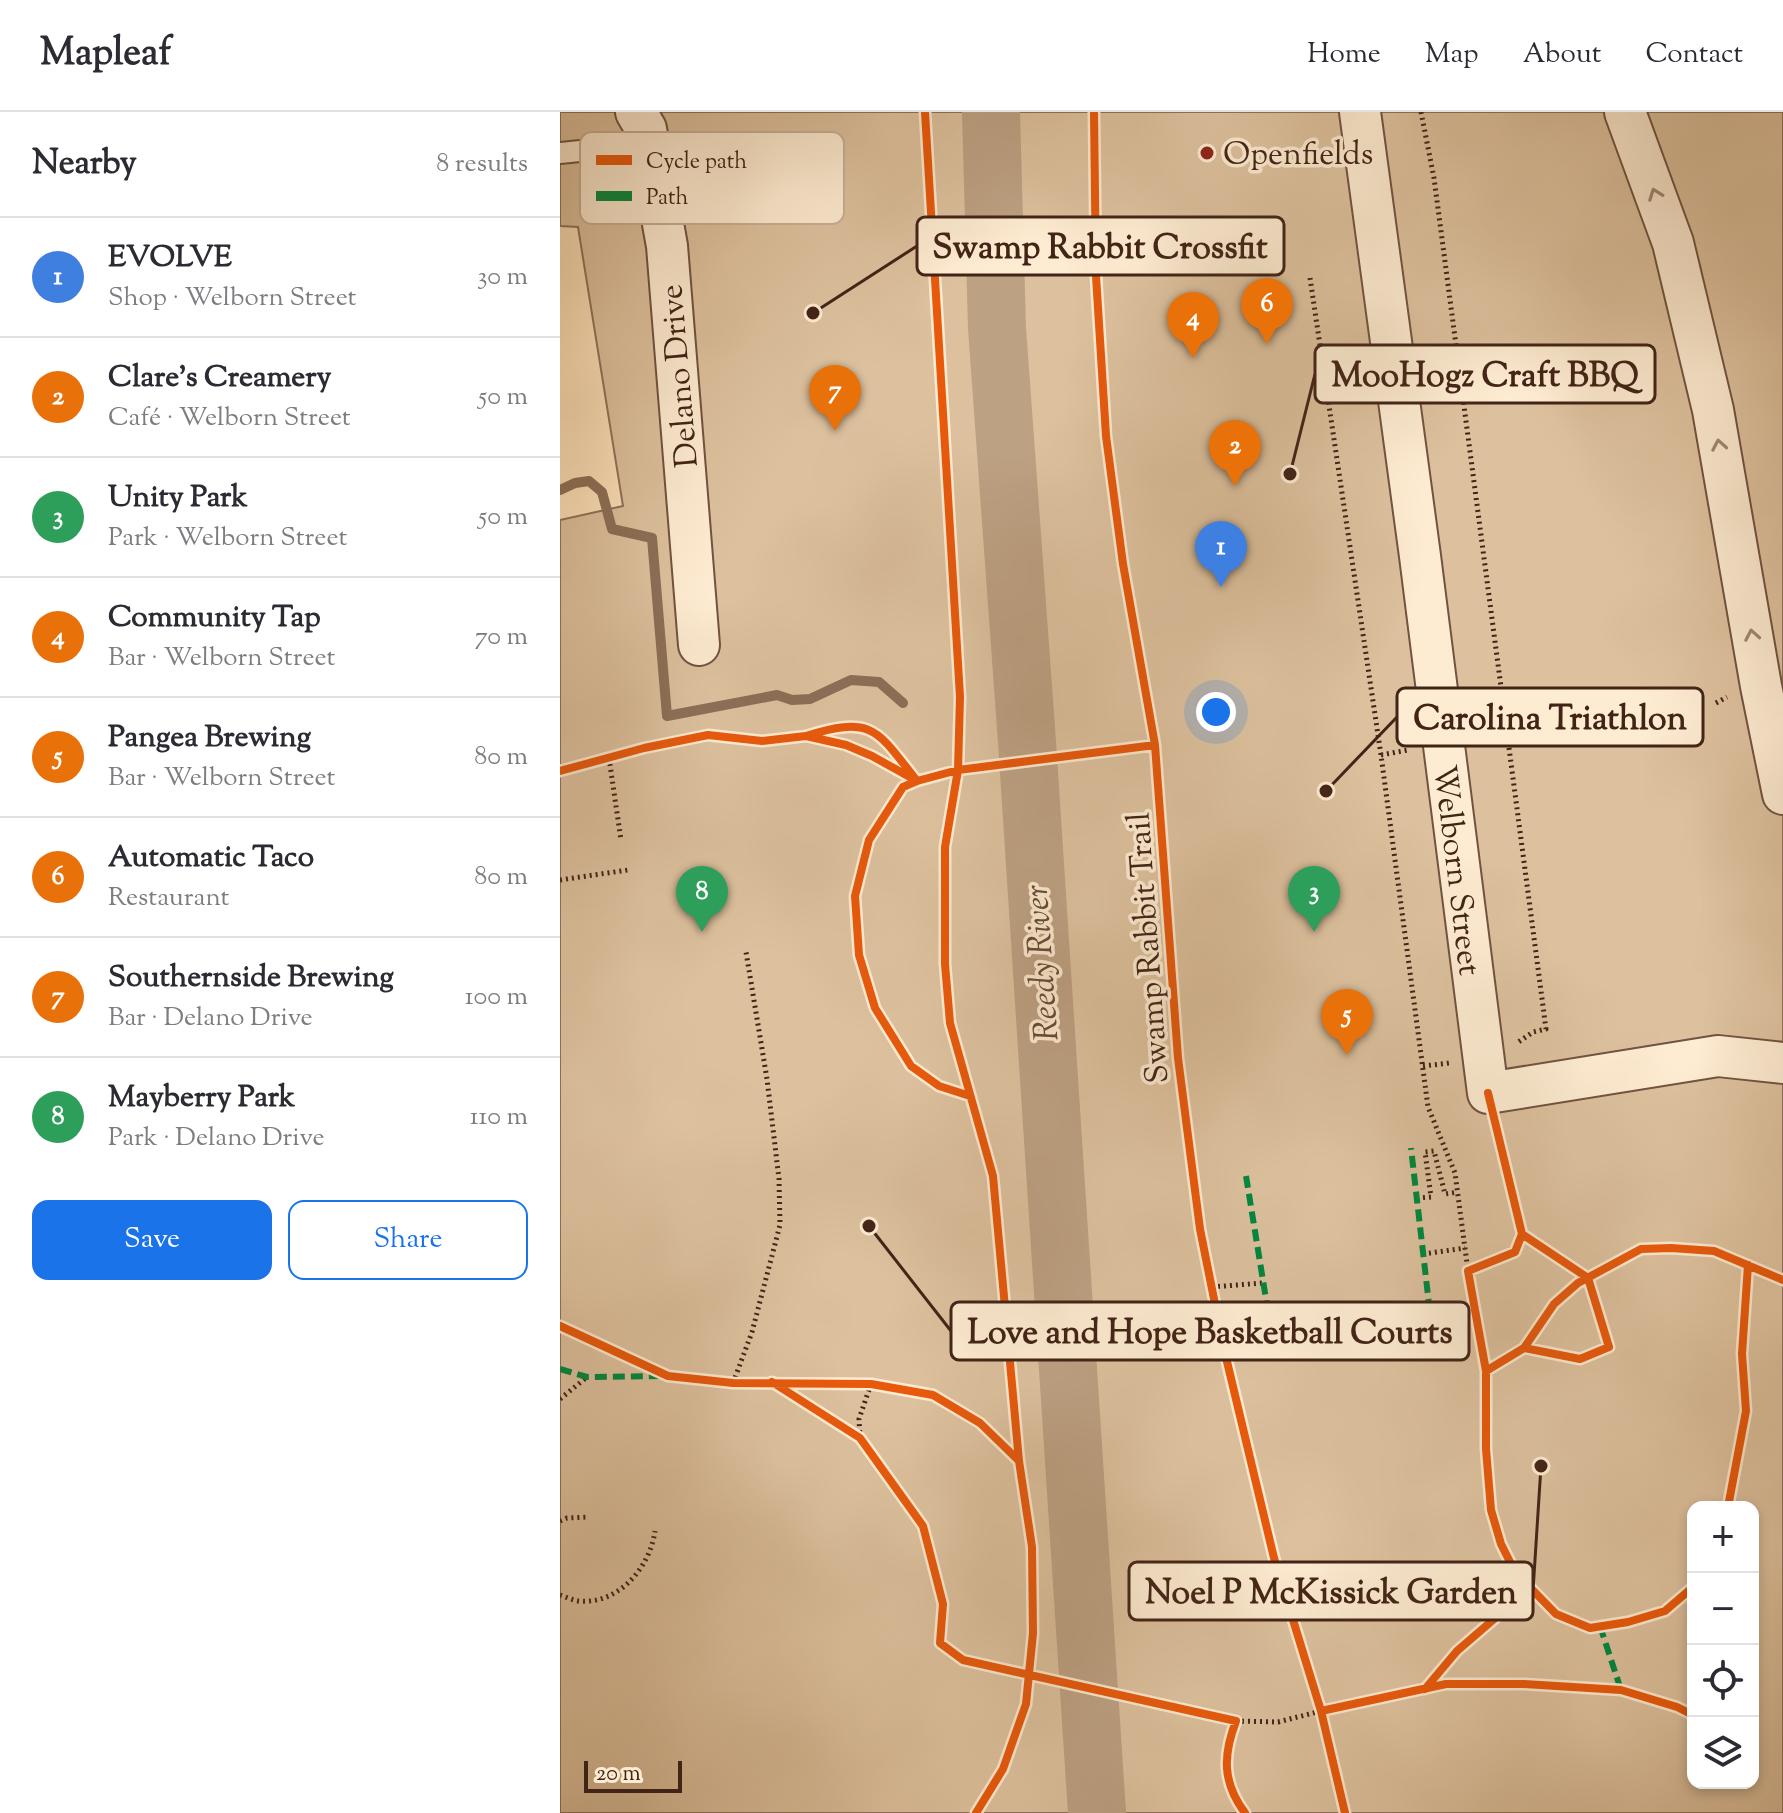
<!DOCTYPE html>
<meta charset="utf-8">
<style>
:root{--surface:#fff;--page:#f7f7f7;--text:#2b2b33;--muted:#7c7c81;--line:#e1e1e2;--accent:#1a73e8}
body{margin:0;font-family:"Sorts Mill Goudy",serif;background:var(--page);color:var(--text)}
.controls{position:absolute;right:24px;bottom:24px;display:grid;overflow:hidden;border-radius:16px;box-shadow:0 4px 12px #0003}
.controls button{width:72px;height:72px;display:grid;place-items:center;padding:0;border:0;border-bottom:2px solid var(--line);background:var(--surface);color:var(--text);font:40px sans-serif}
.scale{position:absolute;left:24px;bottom:20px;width:98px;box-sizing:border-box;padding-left:8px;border:4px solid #422417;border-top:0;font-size:22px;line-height:28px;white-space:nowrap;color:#422417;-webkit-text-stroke:6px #feecd2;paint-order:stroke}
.you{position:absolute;left:656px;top:600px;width:28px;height:28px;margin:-20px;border:6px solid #fff;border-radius:50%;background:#1a73e8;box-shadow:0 0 0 12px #1a73e833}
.badge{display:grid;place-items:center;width:52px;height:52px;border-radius:50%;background:var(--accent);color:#fff;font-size:26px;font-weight:700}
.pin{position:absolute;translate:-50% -66px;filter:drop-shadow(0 2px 4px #0008)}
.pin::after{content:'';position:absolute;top:42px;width:28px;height:24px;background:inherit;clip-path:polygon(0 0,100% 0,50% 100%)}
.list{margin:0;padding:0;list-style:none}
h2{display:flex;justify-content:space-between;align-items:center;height:104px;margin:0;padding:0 32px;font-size:34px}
h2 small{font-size:26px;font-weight:400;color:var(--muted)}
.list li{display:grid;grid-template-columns:52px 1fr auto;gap:24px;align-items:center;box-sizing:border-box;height:120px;padding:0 32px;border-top:2px solid var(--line)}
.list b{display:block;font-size:30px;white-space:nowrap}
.list p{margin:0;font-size:26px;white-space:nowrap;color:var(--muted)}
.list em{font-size:26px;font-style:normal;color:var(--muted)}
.actions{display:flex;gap:16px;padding:24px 32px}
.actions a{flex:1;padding:18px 0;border:2px solid var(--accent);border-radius:16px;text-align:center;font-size:28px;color:var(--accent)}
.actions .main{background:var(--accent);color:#fff}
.icon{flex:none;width:44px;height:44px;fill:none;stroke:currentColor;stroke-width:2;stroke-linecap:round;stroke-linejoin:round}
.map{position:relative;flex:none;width:1223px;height:1701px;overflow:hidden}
header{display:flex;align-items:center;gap:48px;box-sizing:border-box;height:112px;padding:0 40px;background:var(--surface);border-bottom:2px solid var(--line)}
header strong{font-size:38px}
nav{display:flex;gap:44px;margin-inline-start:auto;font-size:28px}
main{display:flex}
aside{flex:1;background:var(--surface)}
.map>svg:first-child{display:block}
</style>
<header>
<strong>Mapleaf</strong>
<nav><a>Home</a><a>Map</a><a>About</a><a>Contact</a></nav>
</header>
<main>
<aside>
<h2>Nearby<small>8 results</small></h2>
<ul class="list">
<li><span class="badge" style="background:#3f7fe0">1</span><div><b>EVOLVE</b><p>Shop · Welborn Street</p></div><em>30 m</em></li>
<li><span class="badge" style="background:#e8710a">2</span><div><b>Clare's Creamery</b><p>Café · Welborn Street</p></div><em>50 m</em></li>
<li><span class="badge" style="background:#2e9e5b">3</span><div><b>Unity Park</b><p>Park · Welborn Street</p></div><em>50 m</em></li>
<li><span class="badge" style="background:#e8710a">4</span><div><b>Community Tap</b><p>Bar · Welborn Street</p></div><em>70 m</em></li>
<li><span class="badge" style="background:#e8710a">5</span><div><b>Pangea Brewing</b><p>Bar · Welborn Street</p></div><em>80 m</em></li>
<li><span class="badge" style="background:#e8710a">6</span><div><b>Automatic Taco</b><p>Restaurant</p></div><em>80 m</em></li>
<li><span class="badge" style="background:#e8710a">7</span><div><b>Southernside Brewing</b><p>Bar · Delano Drive</p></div><em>100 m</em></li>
<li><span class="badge" style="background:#2e9e5b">8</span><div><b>Mayberry Park</b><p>Park · Delano Drive</p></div><em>110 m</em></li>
</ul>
<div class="actions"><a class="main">Save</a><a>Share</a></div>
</aside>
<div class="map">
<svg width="1223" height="1701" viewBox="0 0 1223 1701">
<rect width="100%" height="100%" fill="#fde1ba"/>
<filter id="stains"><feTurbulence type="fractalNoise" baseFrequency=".0025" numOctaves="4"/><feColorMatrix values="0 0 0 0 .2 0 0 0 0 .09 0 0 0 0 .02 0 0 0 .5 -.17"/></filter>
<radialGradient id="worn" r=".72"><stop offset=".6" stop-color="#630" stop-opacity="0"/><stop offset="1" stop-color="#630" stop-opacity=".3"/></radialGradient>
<path fill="#ddc19e" stroke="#90725a" stroke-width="2" fill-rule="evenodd" d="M0 0H1223V1701H0V408L63 394 18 115 0 114ZM1133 1395H1193V1671H1133Z"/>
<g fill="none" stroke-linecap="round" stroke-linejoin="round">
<path stroke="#8c6f58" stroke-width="10" d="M0 378 15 371 29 369 42 380 52 417 92 426 107 604 217 583 232 588 250 587 291 568 319 570 343 591"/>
<path stroke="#bda183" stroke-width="58" d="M431 0 437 216 467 630 537 1701"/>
<defs>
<path id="lane" d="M0 41 88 32"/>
<path id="street" d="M76 0 86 17 107 134 139 533
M800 0 860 444 928 981 1158 944 1223 951
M1065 0 1113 131 1153 298 1201 574 1223 682"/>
</defs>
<use href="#lane" stroke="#715340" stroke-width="24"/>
<use href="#street" stroke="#715340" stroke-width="44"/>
<path stroke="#422417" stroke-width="5" stroke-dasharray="2 4" stroke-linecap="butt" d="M861 0 874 66 986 917 973 920 957 931
M750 166 821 643 868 995 895 1061 908 1159
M1156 591 1167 585
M1042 612 1069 607
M916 626 953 622
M821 643 848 638
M49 646 61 728
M0 768 68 758
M863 954 890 951
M857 1086 871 1085 865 1040 874 1039 885 1082 898 1080
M863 1142 905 1136
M652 1175 702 1171
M173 1271 192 1220 220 1113 219 1067 207 967 186 840
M0 1287 27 1265
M300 1326 299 1307 311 1272
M0 1409 7 1406 28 1405
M0 1483C6 1485 12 1488 18 1489 59 1493 90 1455 95 1419
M676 1609 718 1610 761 1599"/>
<use href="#lane" stroke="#feecd2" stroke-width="20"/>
<use href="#street" stroke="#feecd2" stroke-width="40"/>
<path stroke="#00873e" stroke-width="6" stroke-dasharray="12 6" stroke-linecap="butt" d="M686 1064 712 1224 870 1201 851 1036
M0 1257 27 1265 100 1264
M1040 1514 1061 1578"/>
<defs>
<path id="cycleway" d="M365 0 400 585 398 658 385 735V852L390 911 433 1064 459 1349 472 1435 473 1521 466 1592 443 1657 416 1701
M534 0 536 164 546 324 563 452 595 633 618 946 640 1117 664 1237 714 1446 761 1599 785 1701
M0 659 84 636 148 623 202 629 246 624
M357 669 312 644 286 633 246 624C313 603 317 618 357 669L398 658 595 633
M357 669 343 675 309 728 295 784 299 843 315 896 351 954 379 974 410 984
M928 981 962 1122 955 1140 908 1159 926 1259V1337L931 1398 941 1432 955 1460 996 1502 1030 1516 1068 1510 1105 1499 1133 1475
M962 1122 1028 1166 1049 1235 1020 1247 964 1236
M0 1214 108 1264 173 1271 311 1272 373 1283 420 1311 459 1349
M926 1259 964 1236 994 1192 1018 1171 1081 1137 1111 1136 1154 1139 1223 1168
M212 1270 300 1326 363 1414 383 1492 380 1531 403 1548 676 1609C663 1643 662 1670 685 1701
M1168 1395 1186 1299 1182 1242 1188 1153
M865 1577 897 1539 970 1476
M761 1599 886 1572H964L1061 1578 1117 1595 1133 1603"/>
</defs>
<use href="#cycleway" stroke="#feecd2" stroke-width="13"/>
<use href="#cycleway" stroke="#e8590c" stroke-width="8"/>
</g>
<defs><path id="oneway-chevron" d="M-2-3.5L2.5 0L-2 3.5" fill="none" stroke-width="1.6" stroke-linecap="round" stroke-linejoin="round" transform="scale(2)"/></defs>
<g stroke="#a08874">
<use href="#oneway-chevron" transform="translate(1095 82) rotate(-110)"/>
<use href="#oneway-chevron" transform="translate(1159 333) rotate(-100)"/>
<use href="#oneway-chevron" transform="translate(1192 523) rotate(-100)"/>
</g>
<circle fill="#8f2418" stroke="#feecd2" stroke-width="3" cx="647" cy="41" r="8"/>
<g text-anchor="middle" stroke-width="7" stroke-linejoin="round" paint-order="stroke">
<g font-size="32" fill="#422417" stroke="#feecd2" text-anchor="start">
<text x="663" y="52">Openfields</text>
</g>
<g font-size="32" fill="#422417" stroke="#feecd2">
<text transform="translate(118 264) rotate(-95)" y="11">Delano Drive</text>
<text transform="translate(898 758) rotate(83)" y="11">Welborn Street</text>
<text transform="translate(587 836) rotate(-94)" y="11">Swamp Rabbit Trail</text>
</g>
<g font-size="34" font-style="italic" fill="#674a37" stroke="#feecd2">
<text transform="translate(480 851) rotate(-94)" y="12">Reedy River</text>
</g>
</g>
<rect x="20" y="20" width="264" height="92" rx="12" fill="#feecd2" stroke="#c6b09a" stroke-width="2"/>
<rect x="36" y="43" width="36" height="10" fill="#e8590c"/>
<rect x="36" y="79" width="36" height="10" fill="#00873e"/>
<g font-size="22" fill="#422417">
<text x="86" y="56">Cycle path</text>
<text x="86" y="92">Path</text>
</g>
<path fill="none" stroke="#422417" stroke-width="3" d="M253 201L357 134M730 362L755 262M766 679L837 605M309 1114L391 1219M981 1354L973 1479"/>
<g fill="#422417" stroke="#feecd2" stroke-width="3">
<circle cx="253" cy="201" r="8"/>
<circle cx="730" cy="362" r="8"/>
<circle cx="766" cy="679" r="8"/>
<circle cx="309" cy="1114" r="8"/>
<circle cx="981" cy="1354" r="8"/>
</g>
<g fill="#feecd2" stroke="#422417" stroke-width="3">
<rect x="357" y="105" width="367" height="58" rx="8"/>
<rect x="755" y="233" width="340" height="58" rx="8"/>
<rect x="837" y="576" width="306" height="58" rx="8"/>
<rect x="391" y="1190" width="518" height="58" rx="8"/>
<rect x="569" y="1450" width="404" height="58" rx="8"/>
</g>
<g font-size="34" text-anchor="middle" font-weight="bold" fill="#422417">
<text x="540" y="146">Swamp Rabbit Crossfit</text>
<text x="925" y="274">MooHogz Craft BBQ</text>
<text x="990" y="617">Carolina Triathlon</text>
<text x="650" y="1231">Love and Hope Basketball Courts</text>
<text x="771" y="1491">Noel P McKissick Garden</text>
</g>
<rect width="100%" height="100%" filter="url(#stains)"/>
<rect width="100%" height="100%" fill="url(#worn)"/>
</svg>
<div class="controls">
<button>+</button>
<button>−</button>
<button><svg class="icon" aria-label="locate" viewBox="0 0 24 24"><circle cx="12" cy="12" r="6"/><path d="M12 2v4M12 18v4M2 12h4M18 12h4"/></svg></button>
<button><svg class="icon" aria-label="layers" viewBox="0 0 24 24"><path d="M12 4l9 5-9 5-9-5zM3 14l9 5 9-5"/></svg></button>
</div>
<div class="scale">20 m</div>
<div class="you"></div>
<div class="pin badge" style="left:661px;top:475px;background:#3f7fe0">1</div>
<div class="pin badge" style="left:675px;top:374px;background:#e8710a">2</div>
<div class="pin badge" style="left:754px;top:820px;background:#2e9e5b">3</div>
<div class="pin badge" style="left:633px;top:246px;background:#e8710a">4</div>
<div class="pin badge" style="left:787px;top:943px;background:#e8710a">5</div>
<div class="pin badge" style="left:707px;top:232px;background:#e8710a">6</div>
<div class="pin badge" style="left:275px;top:319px;background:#e8710a">7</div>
<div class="pin badge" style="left:142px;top:820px;background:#2e9e5b">8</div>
</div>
</main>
